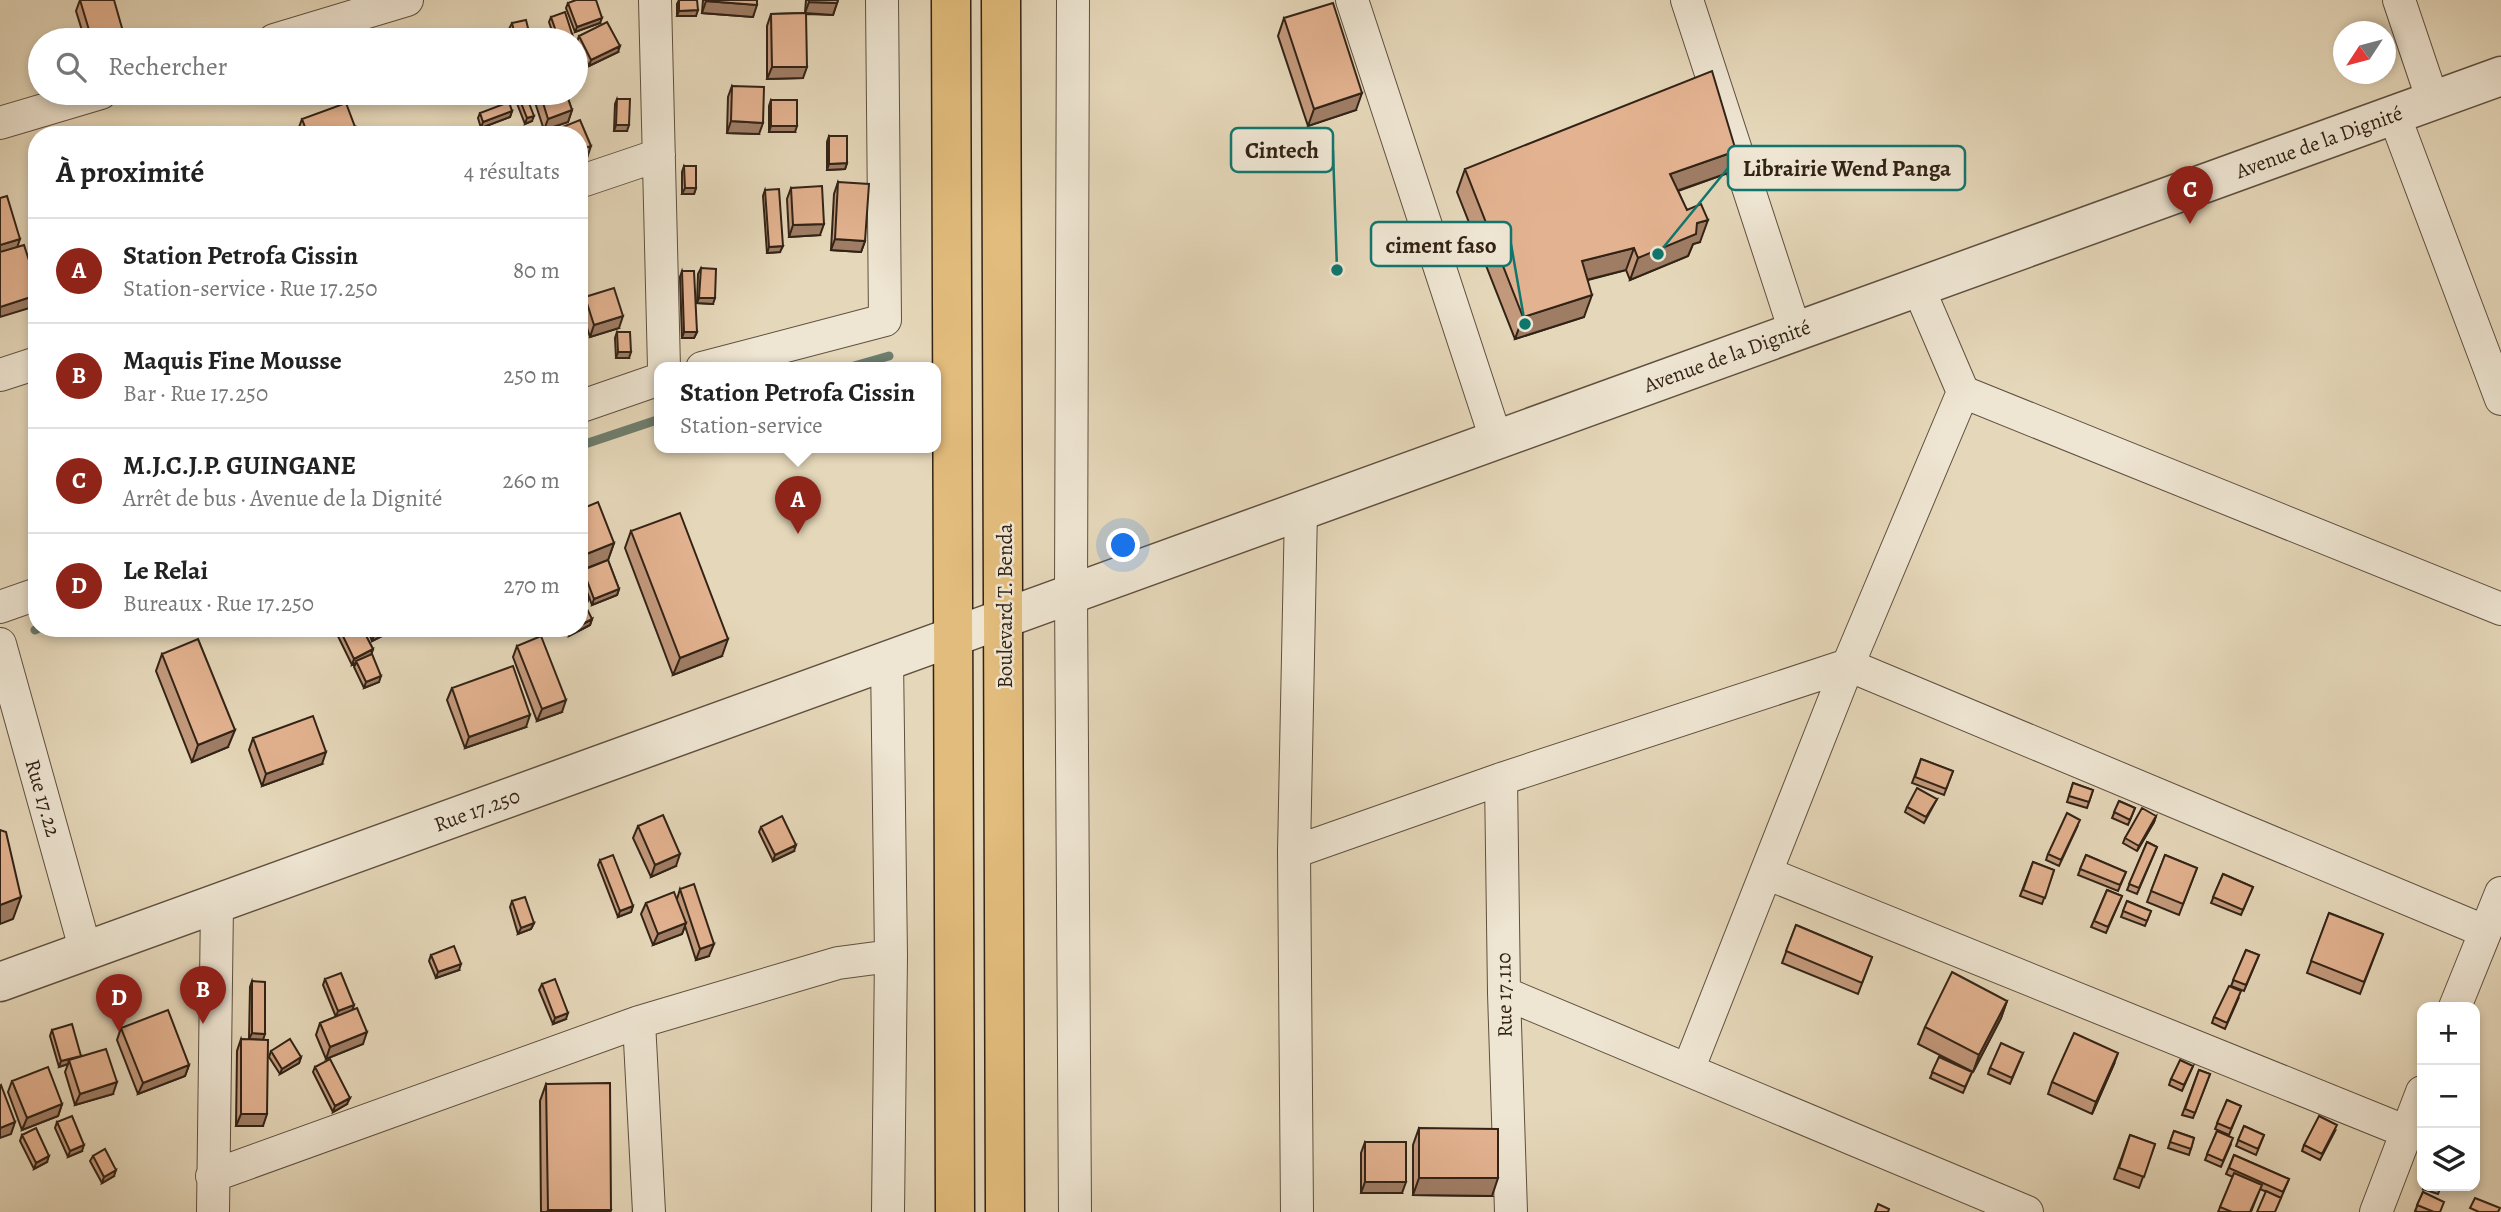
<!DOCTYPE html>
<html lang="fr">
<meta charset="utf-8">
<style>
:root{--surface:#fff;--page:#f2f2f2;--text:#222;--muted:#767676;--line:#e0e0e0;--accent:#8f2418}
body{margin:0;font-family:Alegreya,serif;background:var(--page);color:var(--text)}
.controls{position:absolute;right:21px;bottom:21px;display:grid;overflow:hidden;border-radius:14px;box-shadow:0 4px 10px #0003}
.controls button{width:63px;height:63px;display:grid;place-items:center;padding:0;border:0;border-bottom:2px solid var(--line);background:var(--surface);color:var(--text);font:35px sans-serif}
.compass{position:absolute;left:2333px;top:21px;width:63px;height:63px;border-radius:50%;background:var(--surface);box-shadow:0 4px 10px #0003;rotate:234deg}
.you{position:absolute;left:1124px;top:546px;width:24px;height:24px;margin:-18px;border:5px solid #fff;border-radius:50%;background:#1a73e8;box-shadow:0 0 0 10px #1a73e833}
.badge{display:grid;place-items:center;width:46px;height:46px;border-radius:50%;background:var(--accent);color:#fff;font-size:23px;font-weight:700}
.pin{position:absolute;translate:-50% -58px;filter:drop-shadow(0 2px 4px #0008)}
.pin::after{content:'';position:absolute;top:37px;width:24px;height:21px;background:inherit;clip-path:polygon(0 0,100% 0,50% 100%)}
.popup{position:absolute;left:654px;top:362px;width:287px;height:91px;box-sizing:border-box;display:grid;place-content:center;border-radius:14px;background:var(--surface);filter:drop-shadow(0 2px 5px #0005);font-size:23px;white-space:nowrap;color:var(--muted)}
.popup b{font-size:26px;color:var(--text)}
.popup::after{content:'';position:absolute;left:50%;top:100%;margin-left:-14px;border:14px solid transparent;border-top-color:var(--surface)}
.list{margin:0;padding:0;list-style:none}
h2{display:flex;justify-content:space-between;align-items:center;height:91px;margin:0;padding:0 28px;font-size:30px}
h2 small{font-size:23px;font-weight:400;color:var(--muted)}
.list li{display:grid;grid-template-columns:46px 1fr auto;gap:21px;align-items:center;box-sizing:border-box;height:105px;padding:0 28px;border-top:2px solid var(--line)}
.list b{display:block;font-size:26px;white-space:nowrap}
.list p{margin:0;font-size:23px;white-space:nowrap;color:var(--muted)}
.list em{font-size:23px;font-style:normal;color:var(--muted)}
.icon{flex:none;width:38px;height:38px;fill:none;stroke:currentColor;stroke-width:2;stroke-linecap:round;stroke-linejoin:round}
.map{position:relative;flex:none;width:2501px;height:1212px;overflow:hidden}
.search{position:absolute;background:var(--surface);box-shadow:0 4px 10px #0003;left:28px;top:28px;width:560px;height:77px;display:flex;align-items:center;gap:18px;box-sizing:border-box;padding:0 24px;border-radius:38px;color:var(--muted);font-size:26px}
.panel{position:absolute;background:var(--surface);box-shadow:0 4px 10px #0003;left:28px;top:126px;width:560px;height:511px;border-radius:28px}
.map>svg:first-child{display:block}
</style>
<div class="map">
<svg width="2501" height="1212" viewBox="0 0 2501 1212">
<rect width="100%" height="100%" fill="#e5d7b9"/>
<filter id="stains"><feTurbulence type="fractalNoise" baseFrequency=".00286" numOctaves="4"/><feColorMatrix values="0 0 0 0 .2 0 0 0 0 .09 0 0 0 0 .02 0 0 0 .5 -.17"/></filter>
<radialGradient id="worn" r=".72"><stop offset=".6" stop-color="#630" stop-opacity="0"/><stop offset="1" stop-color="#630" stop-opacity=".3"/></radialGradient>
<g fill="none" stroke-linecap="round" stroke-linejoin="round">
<path stroke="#6e7e6f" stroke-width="9" d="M847 368 889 356
M579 446 660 419
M35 630 39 628"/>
<defs>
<path id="minor" d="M655 0 664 368
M1073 0 1071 593 1075 1212
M1352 0 1496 439
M1687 0 1795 331
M2399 0 2433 101
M274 40 407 0
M2394 115 2501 399
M0 123 101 93
M579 182 659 155
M1918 287 1963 392 2501 609
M702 368 885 320 882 0
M0 375 37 363
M579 407 660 379
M0 607 37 594
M0 644 86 952
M887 660 891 956 888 1212
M1501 779 1504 993 1511 1212
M1294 852 1501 779 1848 665 2484 931
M1766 873 2407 1132
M1504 993 2027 1212
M2455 1007 2501 893
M639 1022 649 1212
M1688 1070 1848 665 1963 392
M212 1176 639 1022 838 963 891 956
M213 1212 217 904
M1297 1212 1294 852 1301 510
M2376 1212 2422 1092"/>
<path id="tertiary" d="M0 982 2501 76"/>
<path id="trunk" d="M951 0 955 1212
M1001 0 1005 1212"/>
</defs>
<use href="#minor" stroke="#5f503f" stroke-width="34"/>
<use href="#tertiary" stroke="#5f503f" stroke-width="41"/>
<use href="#trunk" stroke="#322316" stroke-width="41"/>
<use href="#minor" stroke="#eee5d2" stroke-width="32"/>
<use href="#tertiary" stroke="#eee5d2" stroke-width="38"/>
<use href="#trunk" stroke="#e2bc7c" stroke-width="38"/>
</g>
<path fill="#c3997c" stroke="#322316" stroke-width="2" d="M80 0 124 35 122 40H85L76 11Z
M679 0H697L696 16H677V4Z
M703 0H757L753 17 702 13Z
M806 0H838L833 15 806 14 803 78 767 79V26L771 14 805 13Z
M568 3 600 23 575 32 566 8Z
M551 17 574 40H555L549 22Z
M1284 18 1356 110 1308 126 1278 36Z
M512 23 531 40H512L509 29Z
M579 36 618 52 589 66 577 42Z
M732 86 759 134 727 133 728 97Z
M532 93H566L572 110 568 122 544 130Z
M518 95 532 121 525 124 516 101Z
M617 99 627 131H614L615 104Z
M771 100 795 132H769V106Z
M512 111 510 117 481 128 478 118 480 113Z
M302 119 352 135H299L298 130Z
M829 136 847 163 845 169 827 170V142Z
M684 166 696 188 694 194H682V172Z
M1465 169 1728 173 1678 191 1700 242 1693 244 1688 256 1630 280 1626 270 1588 280 1584 317 1515 339 1457 192Z
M838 182 865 241 861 252 831 250 834 194Z
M791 188 820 235 789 237 787 199Z
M765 190 780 252 767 253 763 196Z
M701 268 713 304 697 303 698 274Z
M682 271 697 332 694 338H682L680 277Z
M585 297 619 328 590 337 581 309Z
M617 332 629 358H616L615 338Z
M37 420V445L32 431Z
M579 510 614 543 608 560 619 589 617 595 592 605 581 576 583 570 579 571Z
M631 531 722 656 673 675 625 548Z
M592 619 590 625 569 636 565 628H579Z
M334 628H362L373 649 371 655 379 682 364 688 354 667 356 663 352 665Z
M367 628H386L384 635 372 641Z
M517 646 562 712 537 721 513 657Z
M162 654 228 747 192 762 156 671Z
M452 688 526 727 465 748 447 700Z
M253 738 322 764 262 786 249 750Z
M1921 759 1953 771 1944 795 1912 783Z
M2073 783 2093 790 2087 808 2067 802Z
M1937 799 1924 823 1905 812 1907 807Z
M2119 801 2135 808 2128 825 2112 818Z
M2156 816 2154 822 2137 851 2123 843 2125 838Z
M2078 825 2059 866 2046 860 2048 854Z
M638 826 676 866 651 877 633 838Z
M761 827 794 851 773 861 759 832Z
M2147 842 2157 847 2137 894 2127 890Z
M2086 855 2126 872 2118 891 2078 875Z
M2165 855 2197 868 2179 915 2147 902Z
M600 860 633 906 631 912 618 917 598 865Z
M2033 862 2054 870 2042 904 2020 896Z
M2223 874 2253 887 2241 915 2211 903Z
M680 889 709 956 696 960 685 926 682 934 653 945 641 914 646 903 677 899Z
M2107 890 2122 896 2106 933 2091 927Z
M512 901 534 923 531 929 518 934 510 907Z
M2127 901 2151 911 2145 926 2121 917Z
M2329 913 2383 934 2360 994 2307 973Z
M1796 925 1872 957 1858 994 1782 963Z
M2246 950 2259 955 2244 991 2231 986Z
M431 955 459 970 436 978 429 961Z
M325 979 354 1005 352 1010 363 1044 326 1059 316 1035 320 1023 336 1017 323 985Z
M252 981 265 1034 249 1039 250 987Z
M542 984 566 1019 553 1024 539 990Z
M2239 997 2225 1029 2212 1023 2214 1017Z
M2007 1001 2001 1018 1973 1072 1918 1044 1925 1027Z
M121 1028 189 1065 185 1076 138 1094 117 1040Z
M52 1030 80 1057 113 1094 75 1105 65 1072 68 1064 59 1067 50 1036Z
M241 1039 263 1126H236L237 1051Z
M271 1051 301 1057 299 1063 280 1074 269 1057Z
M2023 1053 2010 1084 1988 1074 1990 1068Z
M1939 1057 1972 1072 1963 1093 1930 1078Z
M2114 1064 2092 1114 2048 1094 2052 1082Z
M2193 1066 2182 1091 2169 1085 2171 1079Z
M315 1067 347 1104 333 1112 313 1072Z
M2199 1070 2210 1074 2193 1118 2182 1115Z
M12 1081 62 1104 58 1116 22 1130 8 1092Z
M546 1084 611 1210 610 1212H541L540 1101Z
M2227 1100 2241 1106 2229 1135 2215 1129Z
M57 1122 82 1151 68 1157 55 1128Z
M2244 1126 2264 1135 2256 1155 2236 1146Z
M1419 1128 1492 1196 1413 1195V1145Z
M2174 1131 2194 1138 2189 1155 2168 1148Z
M2217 1131 2231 1144 2221 1167 2205 1160Z
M2335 1131 2320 1160 2302 1151 2304 1145Z
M22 1135 47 1162 34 1169 20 1141Z
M2130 1135 2155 1144 2139 1188 2114 1179Z
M1365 1142 1402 1193H1361V1153Z
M2234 1155 2289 1179 2281 1198 2260 1189 2251 1212H2218L2233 1177 2226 1174Z
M93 1156 114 1176 102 1183 90 1161Z
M2424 1186H2441L2438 1194 2423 1189Z
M2423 1192 2440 1212H2418L2415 1211Z"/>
<path fill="#9f7d65" stroke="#322316" stroke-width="2" d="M706 1 757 5 753 17 702 13Z
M809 2 837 3 833 15 805 13Z
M698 10 696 16H677L679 11Z
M602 18 600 23 575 32 577 27Z
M124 35 122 40H106Z
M620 46 618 52 589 66 591 60Z
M582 63 580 69 576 71V65Z
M772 67H807L803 78 767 79Z
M1362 93 1356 110 1308 126 1314 109Z
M572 110 568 122 544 130 548 119Z
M512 111 510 117 481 128 483 122Z
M534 116 532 121 525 124 527 118Z
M731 121 763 123 759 134 727 133Z
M616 125H629L627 131H614Z
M771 126H797L795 132H769Z
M355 127 352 135H332Z
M591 146 587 158 579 160V150Z
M1736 151 1728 173 1662 196 1670 174Z
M847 163 845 169 827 170 829 164Z
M685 188H696L694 194H682Z
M1708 220 1700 242 1693 244 1688 256 1630 280 1638 258 1697 223Z
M824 224 820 235 789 237 793 225Z
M20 239 16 251 0 255V245Z
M835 239 865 241 861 252 831 250Z
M783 246 780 252 767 253 769 247Z
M1634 248 1626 270 1574 283 1582 261Z
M37 295 36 306 0 317V307Z
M1592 295 1584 317 1515 339 1523 317Z
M699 298H715L713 304 697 303Z
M623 316 619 328 590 337 594 325Z
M684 332H697L694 338H682Z
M618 352H631L629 358H616Z
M614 543 608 560 579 571V557Z
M619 589 617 595 592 605 594 599Z
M589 598 585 609 579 611V601Z
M592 619 590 625 569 636 571 630 574 628H579V626Z
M386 630 384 635 372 641 374 635Z
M728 639 722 656 673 675 680 658Z
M373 649 371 655 352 665 354 659Z
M381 676 379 682 364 688 366 682Z
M566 700 562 712 537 721 542 709Z
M530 715 526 727 465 748 469 737Z
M235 730 228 747 192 762 198 745Z
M326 752 322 764 262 786 266 774Z
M2156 816 2154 822 2137 851 2139 846Z
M796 845 794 851 773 861 775 855Z
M680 854 676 866 651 877 655 865Z
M21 897 13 919 0 924V905Z
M633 906 631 912 618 917 620 911Z
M534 923 531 929 518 934 521 928Z
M686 923 682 934 653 945 658 934Z
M714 944 709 956 696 960 700 949Z
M461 964 459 970 436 978 438 972Z
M2007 1001 2001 1018 1973 1072 1979 1055Z
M354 1005 352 1011 336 1017 338 1011Z
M568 1013 566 1019 553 1024 555 1018Z
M367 1032 363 1044 326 1059 330 1047Z
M252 1033 265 1034 263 1040 249 1039Z
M2118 1053 2114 1064 2092 1114 2096 1102Z
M81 1056 79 1061 69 1060 68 1064 59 1067 61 1061Z
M301 1057 299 1063 280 1074 282 1069Z
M189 1065 185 1076 138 1094 143 1083Z
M117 1082 113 1094 75 1105 80 1094Z
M350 1098 347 1104 333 1112 335 1106Z
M62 1104 58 1116 22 1130 27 1118Z
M241 1114H267L263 1126H236Z
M15 1122 11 1134 0 1138V1128Z
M84 1145 82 1151 68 1157 70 1151Z
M49 1156 47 1162 34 1169 36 1163Z
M116 1170 114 1176 102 1183 104 1177Z
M1419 1178H1498L1492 1196 1413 1195Z
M1365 1182H1406L1402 1193H1361Z
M548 1210H611L610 1212H547Z"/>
<path fill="#e3b290" stroke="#322316" stroke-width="2" d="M80 0H114L124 35 106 40H92Z
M576 0H596L602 18 577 27 568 3Z
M679 0H697L698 10 679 11Z
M706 0H757V5L706 1Z
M809 0H838L837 3 809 2Z
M1333 3 1362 93 1314 109 1284 18Z
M565 12 574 40H559L551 17Z
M806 13 807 67H772L771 14Z
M526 20 531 40H516L512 23Z
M607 22 620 46 591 60 579 36Z
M576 45 582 63 576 65Z
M1712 71 1736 151 1670 174 1687 210 1701 204 1708 220 1697 223 1696 234 1638 258 1634 248 1582 261 1592 295 1523 317 1465 169Z
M732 86 764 87 763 123 731 121Z
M525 93 534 116 527 118 518 95Z
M540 93H566L572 110 548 119Z
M617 99H630L629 125H616Z
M771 100H797V126H771Z
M509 102 512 111 483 122 480 113Z
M346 103 355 127 332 135H308L302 119Z
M580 120 591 146 579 150V135H551L550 132Z
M228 130 230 135H215Z
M829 136H847V163L829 164Z
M684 166H696V188H685Z
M838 182 869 184 865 241 835 239Z
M822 186 824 224 793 225 791 188Z
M779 189 783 246 769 247 765 190Z
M7 196 20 239 0 245V198Z
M24 245 37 285V295L0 307V252Z
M701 268 716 269 715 298H699Z
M682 271H694L697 332H684Z
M614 288 623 316 594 325 585 297Z
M617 332H630L631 352H618Z
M598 502 614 543 579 557V510Z
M680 513 728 639 680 658 631 531Z
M608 560 619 589 594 599 583 570Z
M579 573 589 598 579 601Z
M587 609 592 619 579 626V613Z
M339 628H362L373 649 354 659Z
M371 628H386V630L374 635Z
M541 636 566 700 542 709 517 646Z
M198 639 235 730 198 745 162 654Z
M372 654 381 676 366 682 356 661Z
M513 666 530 715 469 737 452 688Z
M313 716 326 752 266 774 253 738Z
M1921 759 1953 771 1946 789 1915 777Z
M2073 783 2093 790 2089 802 2069 796Z
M1917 788 1937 799 1926 817 1907 807Z
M2119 801 2135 808 2130 820 2114 812Z
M2142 808 2156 816 2139 846 2125 838Z
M2067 813 2080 820 2061 860 2048 854Z
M663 815 680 854 655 865 638 826Z
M782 816 796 845 775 855 761 827Z
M0 830 6 832 21 897 0 905Z
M2147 842 2157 847 2139 888 2129 884Z
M613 855 633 906 620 911 600 860Z
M2086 855 2126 872 2120 885 2080 869Z
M2165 855 2197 868 2183 904 2151 891Z
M2033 862 2054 870 2045 898 2023 890Z
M2223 874 2253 887 2243 910 2213 897Z
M694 884 714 944 700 949 680 889Z
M2107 890 2122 896 2108 927 2094 921Z
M674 892 686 923 658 934 646 903Z
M525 897 534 923 521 928 512 901Z
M2127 901 2151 911 2147 921 2123 911Z
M2329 913 2383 934 2364 982 2311 961Z
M1796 925 1872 957 1862 983 1786 951Z
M454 946 461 964 438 972 431 955Z
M2246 950 2259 955 2246 985 2233 980Z
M1952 972 2007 1001 1979 1055 1925 1027Z
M341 973 354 1005 338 1011 325 979Z
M555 979 568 1013 555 1018 542 984Z
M252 981 265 982V1034L252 1033Z
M2229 986 2241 991 2227 1023 2214 1017Z
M357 1008 367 1032 330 1047 320 1023Z
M168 1010 189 1065 143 1083 121 1028Z
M72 1024 81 1056 61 1061 52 1030Z
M2074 1033 2118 1053 2096 1102 2052 1082Z
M241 1039 268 1040 267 1114H241Z
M290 1039 301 1057 282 1069 271 1051Z
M2001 1043 2023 1053 2012 1078 1990 1068Z
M106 1049 117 1082 80 1094 69 1060Z
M1939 1057 1972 1072 1965 1087 1932 1072Z
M330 1059 350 1098 335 1106 315 1067Z
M2180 1060 2193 1066 2184 1085 2171 1079Z
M48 1067 62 1104 27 1118 12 1081Z
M2199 1070 2210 1074 2195 1113 2185 1109Z
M610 1083 611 1210H548L546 1084Z
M1 1085 15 1122 0 1128V1086Z
M2227 1100 2241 1106 2231 1129 2217 1123Z
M72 1116 84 1145 70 1151 57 1122Z
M2319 1116 2337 1125 2322 1154 2304 1145Z
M2244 1126 2264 1135 2258 1149 2238 1140Z
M36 1128 49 1156 36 1163 22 1135Z
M1419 1128 1498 1129V1178H1419Z
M2174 1131 2194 1138 2191 1149 2170 1142Z
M2217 1131 2233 1138 2223 1161 2207 1154Z
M2130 1135 2155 1144 2144 1177 2119 1168Z
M1365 1142H1406V1182H1365Z
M105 1149 116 1170 104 1177 93 1156Z
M2234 1155 2289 1179 2283 1192 2229 1168Z
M2234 1173 2262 1185 2250 1212H2232L2220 1207Z
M2266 1191 2281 1198 2275 1212H2257Z
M2423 1192 2444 1202 2440 1212H2434L2417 1205Z
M2475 1198 2500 1208 2498 1212H2479L2470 1208Z
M1878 1204 1889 1209 1888 1212H1875Z"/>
<g text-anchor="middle" stroke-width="5" stroke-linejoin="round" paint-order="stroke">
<g font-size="21" fill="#322316" stroke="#eee5d2">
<text transform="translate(2319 142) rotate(-20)" y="7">Avenue de la Dignité</text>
<text transform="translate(1727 356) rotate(-20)" y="7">Avenue de la Dignité</text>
<text transform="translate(1005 606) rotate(-90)" y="7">Boulevard T. Benda</text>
<text transform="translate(43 798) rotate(74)" y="7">Rue 17.22</text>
<text transform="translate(477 810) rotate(-20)" y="7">Rue 17.250</text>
<text transform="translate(1504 995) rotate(-91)" y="7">Rue 17.110</text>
</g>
</g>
<path fill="none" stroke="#0f766e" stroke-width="2.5" d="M1337 270L1333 150M1658 254L1728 168M1525 324L1511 244"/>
<g fill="#0f766e" stroke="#eee5d2" stroke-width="2.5">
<circle cx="1337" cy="270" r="7"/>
<circle cx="1658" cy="254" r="7"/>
<circle cx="1525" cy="324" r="7"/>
</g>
<g fill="#eee5d2" stroke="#0f766e" stroke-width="2.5">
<rect x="1231" y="128" width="102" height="44" rx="7"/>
<rect x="1728" y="146" width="237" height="44" rx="7"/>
<rect x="1371" y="222" width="140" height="44" rx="7"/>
</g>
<g font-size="23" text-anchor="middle" font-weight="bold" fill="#322316">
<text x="1282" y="158">Cintech</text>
<text x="1847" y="176">Librairie Wend Panga</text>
<text x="1441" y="253">ciment faso</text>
</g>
<rect width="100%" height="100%" filter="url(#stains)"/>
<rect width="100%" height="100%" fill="url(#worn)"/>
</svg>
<div class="controls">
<button>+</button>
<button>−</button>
<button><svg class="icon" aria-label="layers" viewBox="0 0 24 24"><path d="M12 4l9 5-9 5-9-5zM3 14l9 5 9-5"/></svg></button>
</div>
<svg class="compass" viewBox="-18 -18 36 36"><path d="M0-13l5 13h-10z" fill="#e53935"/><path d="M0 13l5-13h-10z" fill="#767676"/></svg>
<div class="you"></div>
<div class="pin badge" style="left:798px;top:534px">A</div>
<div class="popup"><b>Station Petrofa Cissin</b>Station-service</div>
<div class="pin badge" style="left:203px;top:1024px">B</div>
<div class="pin badge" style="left:2190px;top:224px">C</div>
<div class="pin badge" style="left:119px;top:1032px">D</div>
<div class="search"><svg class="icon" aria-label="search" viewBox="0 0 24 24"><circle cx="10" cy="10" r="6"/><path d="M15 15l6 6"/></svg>Rechercher</div>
<section class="panel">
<h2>À proximité<small>4 résultats</small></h2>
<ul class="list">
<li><span class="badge">A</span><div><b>Station Petrofa Cissin</b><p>Station-service · Rue 17.250</p></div><em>80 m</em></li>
<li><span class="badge">B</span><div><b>Maquis Fine Mousse</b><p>Bar · Rue 17.250</p></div><em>250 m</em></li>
<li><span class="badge">C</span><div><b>M.J.C.J.P. GUINGANE</b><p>Arrêt de bus · Avenue de la Dignité</p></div><em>260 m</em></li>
<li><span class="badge">D</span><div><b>Le Relai</b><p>Bureaux · Rue 17.250</p></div><em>270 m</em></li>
</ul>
</section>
</div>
